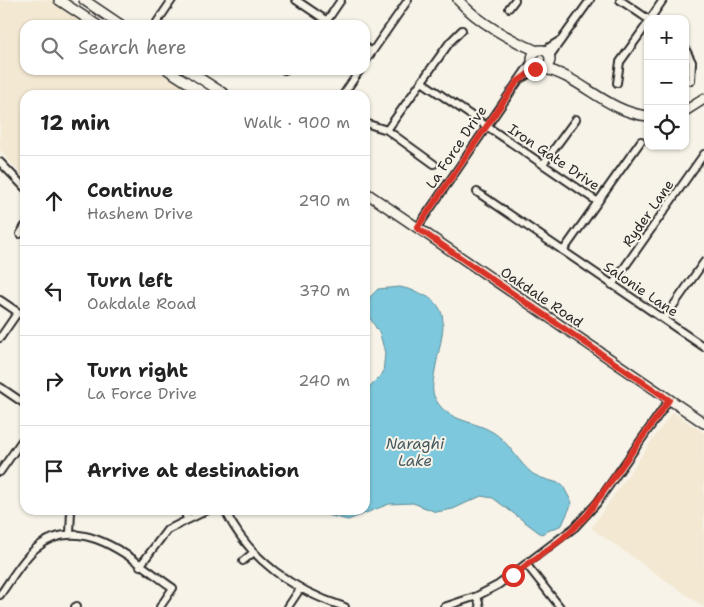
<!DOCTYPE html>
<meta charset="utf-8">
<style>
:root{--surface:#fff;--page:#f2f2f2;--text:#222;--muted:#767676;--line:#e0e0e0}
body{margin:0;font-family:"Shantell Sans",sans-serif;background:var(--page);color:var(--text)}
.controls{position:absolute;right:15px;top:15px;display:grid;overflow:hidden;border-radius:10px;box-shadow:0 1px 4px #0004}
.controls button{width:45px;height:45px;display:grid;place-items:center;padding:0;border:0;border-bottom:1px solid var(--line);background:var(--surface);color:var(--text);font:25px sans-serif}
.stop{position:absolute;width:15px;height:15px;margin:-11px;border:4px solid #d93025;border-radius:50%;background:#fff}
.stop.end{background:#d93025;border-color:#fff;box-shadow:0 1px 5px #0008}
.list{margin:0;padding:0;list-style:none}
h2{display:flex;justify-content:space-between;align-items:center;height:65px;margin:0;padding:0 20px;font-size:21px}
h2 small{font-size:16px;font-weight:400;color:var(--muted)}
.list li{display:grid;grid-template-columns:32px 1fr auto;gap:15px;align-items:center;box-sizing:border-box;height:90px;padding:0 20px;border-top:1px solid var(--line)}
.list b{display:block;font-size:19px;white-space:nowrap}
.list p{margin:0;font-size:16px;white-space:nowrap;color:var(--muted)}
.list em{font-size:16px;font-style:normal;color:var(--muted)}
.icon{flex:none;width:28px;height:28px;fill:none;stroke:currentColor;stroke-width:2;stroke-linecap:round;stroke-linejoin:round}
.map{position:relative;flex:none;width:704px;height:607px;overflow:hidden}
.search{position:absolute;background:var(--surface);box-shadow:0 1px 4px #0004;left:20px;top:20px;width:350px;height:55px;display:flex;align-items:center;gap:12px;box-sizing:border-box;padding:0 18px;border-radius:15px;color:var(--muted);font-size:19px}
.panel{position:absolute;background:var(--surface);box-shadow:0 1px 4px #0004;left:20px;top:90px;width:350px;height:425px;border-radius:15px}
.map>svg:first-child{display:block}
</style>
<div class="map">
<svg width="704" height="607" viewBox="0 0 704 607">
<rect width="100%" height="100%" fill="#f7f3e8"/>
<filter id="ink" filterUnits="userSpaceOnUse"><feTurbulence type="fractalNoise" baseFrequency=".02" numOctaves="2"/><feDisplacementMap in="SourceGraphic" scale="10" xChannelSelector="R" yChannelSelector="G"/><feConvolveMatrix kernelMatrix="1 2 1 2 8 2 1 2 1" color-interpolation-filters="sRGB"/></filter>
<g filter="url(#ink)">
<path fill="#f3e8d2" d="M0 0H53L90 25H25V70H159L199 95H25V179L0 150Z
M672 412 704 433V607L591 528Z"/>
<path fill="#7dc8dc" stroke="#5c8995" d="M400 287C457 300 444 323 435 370 434 378 431 388 434 396 446 424 476 419 497 435 511 446 519 463 533 474 541 479 553 481 562 484L572 503 562 525 541 534 493 498 481 496 453 509 436 512 413 503 389 504 348 520 323 514 320 510H365V391L383 373 385 353 380 334 368 315 369 298 378 289Z"/>
<g fill="none" stroke-linecap="round" stroke-linejoin="round">
<defs>
<path id="street" d="M296 0 333 25
M620 0 648 19
M509 8 515 0
M650 19 663 0
M155 25 172 0
M324 25 341 0
M365 47 372 52
M685 48 692 62 691 81
M543 51 559 41
M549 57 590 0
M365 62 408 0
M284 70H285
M522 78 539 68
M422 82 598 202
M617 83 620 62 648 23
M343 95 360 70
M365 123 387 130 434 164
M387 130 450 42 462 30
M0 162 25 188
M543 164 576 119
M477 192 704 347
M417 228 532 61
M20 234 25 226
M563 251 641 141
M612 285 704 154
M0 300 25 317
M664 319 704 262
M0 338 18 312
M0 387 25 404
M0 472 25 436
M184 510 187 519
M225 510C248 559 294 591 345 607
M70 534 71 510
M243 561 254 552
M527 565 560 607
M140 566 167 530 208 510
M0 595C11 580 21 561 35 549 81 509 135 562 173 588L160 607
M477 596 480 607
M75 607 77 606
M288 607 300 589
M444 607 477 596 498 585 575 527 597 503 669 400"/>
<path id="secondary" d="M59 0 97 25
M84 0 121 25
M458 0C478 22 510 40 537 51
M532 59a9 9 0 1 1 18 0a9 9 0 1 1-18 0Z
M542 68C581 76 606 112 648 116
M168 70 207 95
M187 70 226 95
M685 111 704 99
M365 192 704 423"/>
</defs>
<use href="#street" stroke="#2b2b2b" stroke-width="10"/>
<use href="#secondary" stroke="#2b2b2b" stroke-width="12"/>
<use href="#street" stroke="#f7f3e8" stroke-width="6"/>
<use href="#secondary" stroke="#f7f3e8" stroke-width="9"/>
</g>
</g>
<g fill="none" stroke-linecap="round" stroke-linejoin="round" filter="url(#ink)">
<path stroke="#d93025" stroke-width="6" d="M513 575 562 539 587 515 669 400 417 228 517 82 535 69"/>
</g>
<g text-anchor="middle" stroke-width="4" stroke-linejoin="round" paint-order="stroke">
<g font-size="14" fill="#2b2b2b" stroke="#f7f3e8">
<text transform="translate(456 147) rotate(-56)" y="5">La Force Drive</text>
<text transform="translate(554 157) rotate(34)" y="5">Iron Gate Drive</text>
<text transform="translate(648 213) rotate(-55)" y="5">Ryder Lane</text>
<text transform="translate(641 289) rotate(34)" y="5">Salonie Lane</text>
<text transform="translate(542 297) rotate(34)" y="5">Oakdale Road</text>
</g>
<g font-size="15" font-style="italic" fill="#445a60" stroke="#f7f3e8">
<text x="415" y="449">Naraghi<tspan x="415" dy="17">Lake</tspan></text>
</g>
</g>
</svg>
<div class="controls">
<button>+</button>
<button>−</button>
<button><svg class="icon" aria-label="locate" viewBox="0 0 24 24"><circle cx="12" cy="12" r="6"/><path d="M12 2v4M12 18v4M2 12h4M18 12h4"/></svg></button>
</div>
<div class="stop" style="left:513px;top:575px"></div>
<div class="stop end" style="left:535px;top:69px"></div>
<div class="search"><svg class="icon" aria-label="search" viewBox="0 0 24 24"><circle cx="10" cy="10" r="6"/><path d="M15 15l6 6"/></svg>Search here</div>
<section class="panel">
<h2>12 min<small>Walk · 900 m</small></h2>
<ul class="list">
<li><svg class="icon" aria-label="ahead" viewBox="0 0 24 24"><path d="M12 20V5M6 11l6-6 6 6"/></svg><div><b>Continue</b><p>Hashem Drive</p></div><em>290 m</em></li>
<li><svg class="icon" aria-label="left" viewBox="0 0 24 24"><path d="M17 20v-9H6M10 6l-5 5 5 5"/></svg><div><b>Turn left</b><p>Oakdale Road</p></div><em>370 m</em></li>
<li><svg class="icon" aria-label="right" viewBox="0 0 24 24"><path d="M7 20v-9h11M14 6l5 5-5 5"/></svg><div><b>Turn right</b><p>La Force Drive</p></div><em>240 m</em></li>
<li><svg class="icon" aria-label="arrive" viewBox="0 0 24 24"><path d="M6 21V4h12l-3 4 3 4H6"/></svg><div><b>Arrive at destination</b></div></li>
</ul>
</section>
</div>
